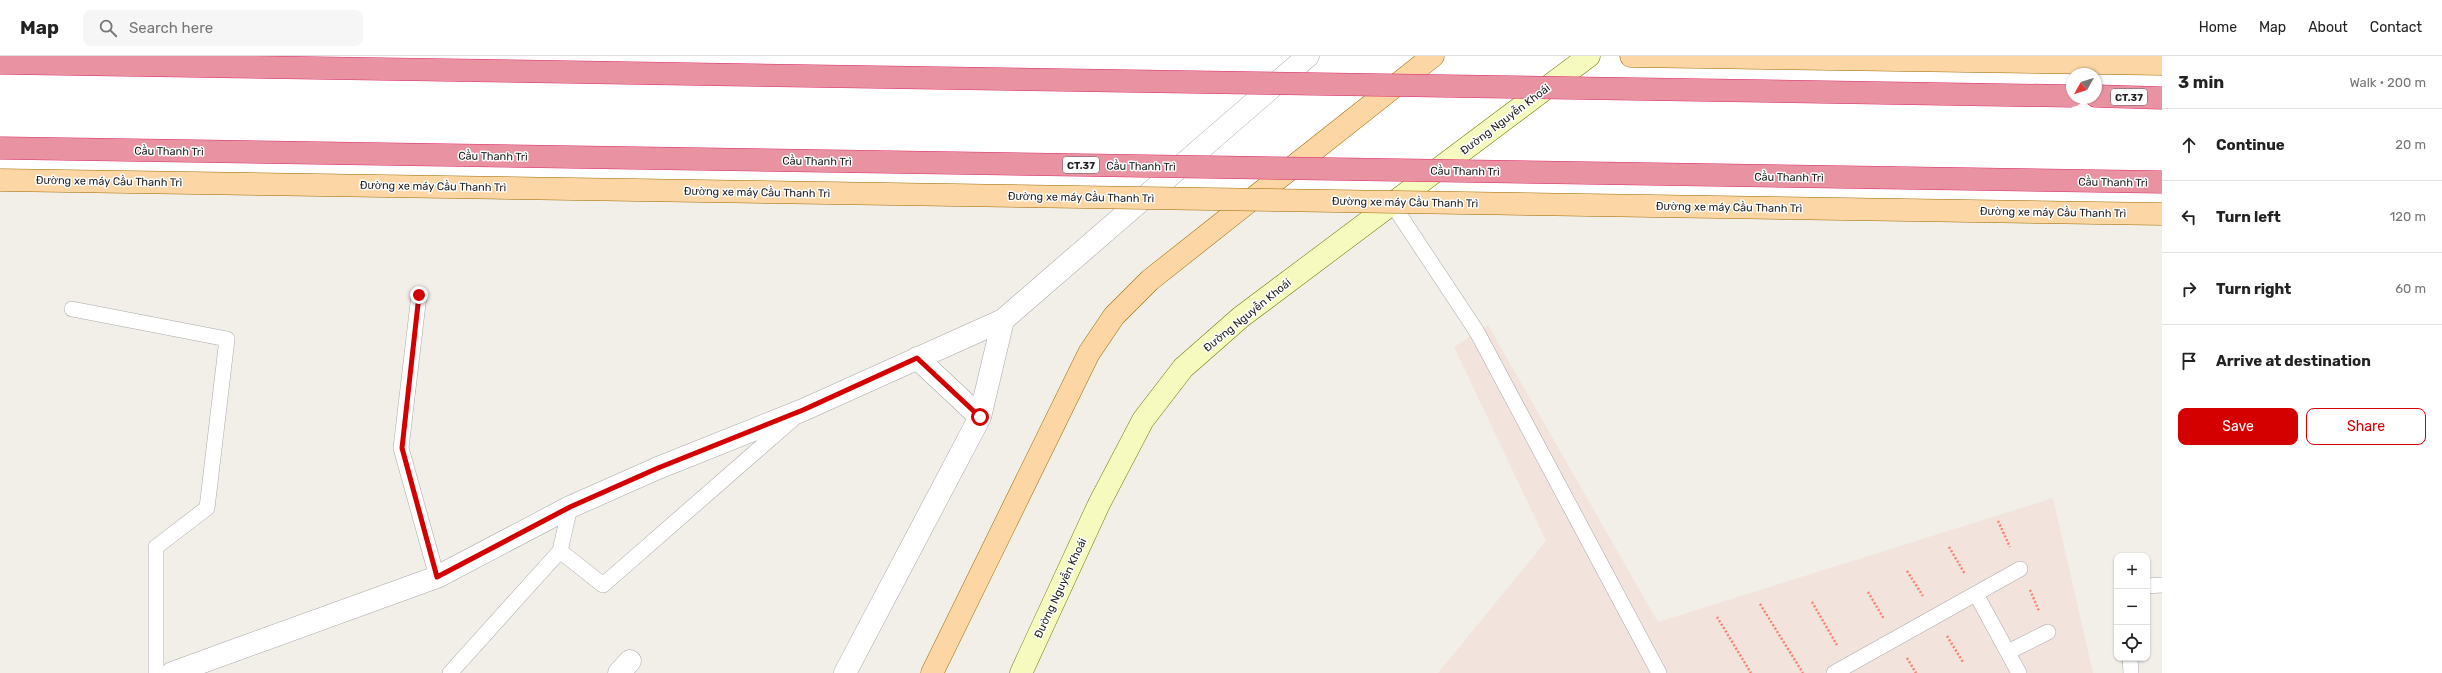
<!DOCTYPE html>
<meta charset="utf-8">
<style>
:root{--surface:#fff;--page:#f6f6f6;--text:#222;--muted:#767676;--line:#e0e0e0;--accent:#d40000}
body{margin:0;font-family:Rubik,sans-serif;background:var(--page);color:var(--text)}
.controls{position:absolute;right:12px;bottom:12px;display:grid;overflow:hidden;border-radius:8px;box-shadow:0 1px 3px #0004}
.controls button{width:36px;height:36px;display:grid;place-items:center;padding:0;border:0;border-bottom:1px solid var(--line);background:var(--surface);color:var(--text);font:20px sans-serif}
.compass{position:absolute;left:2066px;top:12px;width:36px;height:36px;border-radius:50%;background:var(--surface);box-shadow:0 1px 3px #0004;rotate:231deg}
.stop{position:absolute;width:12px;height:12px;margin:-9px;border:3px solid #d40000;border-radius:50%;background:#fff}
.stop.end{background:#d40000;border-color:#fff;box-shadow:0 1px 4px #0008}
.list{margin:0;padding:0;list-style:none}
h2{display:flex;justify-content:space-between;align-items:center;height:52px;margin:0;padding:0 16px;font-size:17px}
h2 small{font-size:13px;font-weight:400;color:var(--muted)}
.list li{display:grid;grid-template-columns:26px 1fr auto;gap:12px;align-items:center;box-sizing:border-box;height:72px;padding:0 16px;border-top:1px solid var(--line)}
.list b{display:block;font-size:15px;white-space:nowrap}
.list em{font-size:13px;font-style:normal;color:var(--muted)}
.actions{display:flex;gap:8px;padding:12px 16px}
.actions a{flex:1;padding:9px 0;border:1px solid var(--accent);border-radius:8px;text-align:center;font-size:14px;color:var(--accent)}
.actions .main{background:var(--accent);color:#fff}
.icon{flex:none;width:22px;height:22px;fill:none;stroke:currentColor;stroke-width:2;stroke-linecap:round;stroke-linejoin:round}
.map{position:relative;flex:none;width:2162px;height:617px;overflow:hidden}
header{display:flex;align-items:center;gap:24px;box-sizing:border-box;height:56px;padding:0 20px;background:var(--surface);border-bottom:1px solid var(--line)}
header strong{font-size:19px}
nav{display:flex;gap:22px;margin-inline-start:auto;font-size:14px}
.search{width:280px;height:36px;background:var(--page);display:flex;align-items:center;gap:10px;box-sizing:border-box;padding:0 14px;border-radius:8px;color:var(--muted);font-size:15px}
main{display:flex}
aside{flex:1;background:var(--surface)}
.map>svg:first-child{display:block}
</style>
<header>
<strong>Map</strong>
<div class="search"><svg class="icon" aria-label="search" viewBox="0 0 24 24"><circle cx="10" cy="10" r="6"/><path d="M15 15l6 6"/></svg>Search here</div>
<nav><a>Home</a><a>Map</a><a>About</a><a>Contact</a></nav>
</header>
<main>
<div class="map">
<svg width="2162" height="617" viewBox="0 0 2162 617">
<rect width="100%" height="100%" fill="#f2efe9"/>
<path fill="#f3e3dd" d="M1488 269 1658 566 2053 442 2093 617H1438L1546 485 1454 291Z"/>
<path fill="#fff" fill-rule="evenodd" d="M0 0H2162V149L0 115ZM2072 18H2096V42H2072Z"/>
<g fill="none" stroke-linecap="round" stroke-linejoin="round">
<defs>
<path id="lane" d="M1388 150 1397 155 1477 276 1659 617
M419 239 401 392 437 521
M72 253 227 283 207 452 156 491V617
M560 495 603 529 793 363
M2147 530 2162 529
M1976 538 2019 617
M2008 596 2048 576
M2130 602 2131 617
M450 617 560 495 570 451
M1834 617 2020 513"/>
<path id="street" d="M917 302 980 361
M172 617 437 521 570 451 658 412 803 354 1003 264 1308 0
M619 617 630 605
M845 617 980 361 1003 264"/>
<path id="secondary" d="M1021 617 1099 448 1143 364 1183 312 1241 261 1589 0"/>
<path id="primary" d="M1631 0 2162 8
M932 617 1089 297 1114 260 1150 224 1433 0"/>
<path id="highway" d="M2096 40 2162 42"/>
</defs>
<use href="#lane" stroke="#a9a9a9" stroke-width="16"/>
<use href="#street" stroke="#a9a9a9" stroke-width="23"/>
<use href="#secondary" stroke="#707d05" stroke-width="23"/>
<use href="#primary" stroke="#a06b00" stroke-width="23"/>
<use href="#highway" stroke="#dc2a67" stroke-width="23"/>
<path stroke="#fa8072" stroke-width="2.5" stroke-dasharray="2 2" stroke-linecap="butt" d="M1998 465 2010 491
M1949 491 1965 518
M1907 515 1923 540
M2030 534 2039 555
M1868 536 1884 563
M1812 546 1837 589
M1760 548 1803 617
M1717 561 1751 617
M1947 580 1963 606
M1907 602 1916 617"/>
<use href="#lane" stroke="#fff" stroke-width="15"/>
<use href="#street" stroke="#fff" stroke-width="22"/>
<use href="#secondary" stroke="#f7fabf" stroke-width="22"/>
<use href="#primary" stroke="#fcd6a4" stroke-width="22"/>
<use href="#highway" stroke="#e892a2" stroke-width="22"/>
<defs>
<path id="primary-bridge" d="M0 124 2162 158"/>
<path id="highway-bridge" d="M0 7 2072 40
M0 92 2162 126"/>
</defs>
<use href="#primary-bridge" stroke="#a06b00" stroke-width="23" stroke-linecap="butt"/>
<use href="#highway-bridge" stroke="#dc2a67" stroke-width="23" stroke-linecap="butt"/>
<use href="#primary-bridge" stroke="#fcd6a4" stroke-width="22"/>
<use href="#highway-bridge" stroke="#e892a2" stroke-width="22"/>
</g>
<g fill="none" stroke-linecap="round" stroke-linejoin="round">
<path stroke="#d40000" stroke-width="5" d="M419 239 402 392 437 521 570 451 658 412 803 354 917 302 980 361"/>
</g>
<g text-anchor="middle" stroke-width="3" stroke-linejoin="round" paint-order="stroke">
<g fill="#fff" stroke="#646464" stroke-width="1">
<rect x="2111" y="33" width="36" height="16" rx="3"/>
<rect x="1063" y="101" width="36" height="16" rx="3"/>
</g>
<g font-size="10" font-weight="bold" fill="#222">
<text x="2129" y="45">CT.37</text>
<text x="1081" y="113">CT.37</text>
</g>
<g font-size="11" fill="#222" stroke="#fff">
<text transform="translate(1505 63) rotate(-37)" y="4">Đường Nguyễn Khoái</text>
<text transform="translate(169 95) rotate(1)" y="4">Cầu Thanh Trì</text>
<text transform="translate(493 100) rotate(1)" y="4">Cầu Thanh Trì</text>
<text transform="translate(817 105) rotate(1)" y="4">Cầu Thanh Trì</text>
<text transform="translate(1141 110) rotate(1)" y="4">Cầu Thanh Trì</text>
<text transform="translate(1465 115) rotate(1)" y="4">Cầu Thanh Trì</text>
<text transform="translate(1789 121) rotate(1)" y="4">Cầu Thanh Trì</text>
<text transform="translate(109 125) rotate(1)" y="4">Đường xe máy Cầu Thanh Trì</text>
<text transform="translate(2113 126) rotate(1)" y="4">Cầu Thanh Trì</text>
<text transform="translate(433 130) rotate(1)" y="4">Đường xe máy Cầu Thanh Trì</text>
<text transform="translate(757 136) rotate(1)" y="4">Đường xe máy Cầu Thanh Trì</text>
<text transform="translate(1081 141) rotate(1)" y="4">Đường xe máy Cầu Thanh Trì</text>
<text transform="translate(1405 146) rotate(1)" y="4">Đường xe máy Cầu Thanh Trì</text>
<text transform="translate(1729 151) rotate(1)" y="4">Đường xe máy Cầu Thanh Trì</text>
<text transform="translate(2053 156) rotate(1)" y="4">Đường xe máy Cầu Thanh Trì</text>
<text transform="translate(1247 259) rotate(-39)" y="4">Đường Nguyễn Khoái</text>
<text transform="translate(1060 532) rotate(-65)" y="4">Đường Nguyễn Khoái</text>
</g>
</g>
</svg>
<div class="controls">
<button>+</button>
<button>−</button>
<button><svg class="icon" aria-label="locate" viewBox="0 0 24 24"><circle cx="12" cy="12" r="6"/><path d="M12 2v4M12 18v4M2 12h4M18 12h4"/></svg></button>
</div>
<svg class="compass" viewBox="-18 -18 36 36"><path d="M0-13l5 13h-10z" fill="#e53935"/><path d="M0 13l5-13h-10z" fill="#767676"/></svg>
<div class="stop" style="left:980px;top:361px"></div>
<div class="stop end" style="left:419px;top:239px"></div>
</div>
<aside>
<h2>3 min<small>Walk · 200 m</small></h2>
<ul class="list">
<li><svg class="icon" aria-label="ahead" viewBox="0 0 24 24"><path d="M12 20V5M6 11l6-6 6 6"/></svg><div><b>Continue</b></div><em>20 m</em></li>
<li><svg class="icon" aria-label="left" viewBox="0 0 24 24"><path d="M17 20v-9H6M10 6l-5 5 5 5"/></svg><div><b>Turn left</b></div><em>120 m</em></li>
<li><svg class="icon" aria-label="right" viewBox="0 0 24 24"><path d="M7 20v-9h11M14 6l5 5-5 5"/></svg><div><b>Turn right</b></div><em>60 m</em></li>
<li><svg class="icon" aria-label="arrive" viewBox="0 0 24 24"><path d="M6 21V4h12l-3 4 3 4H6"/></svg><div><b>Arrive at destination</b></div></li>
</ul>
<div class="actions"><a class="main">Save</a><a>Share</a></div>
</aside>
</main>
